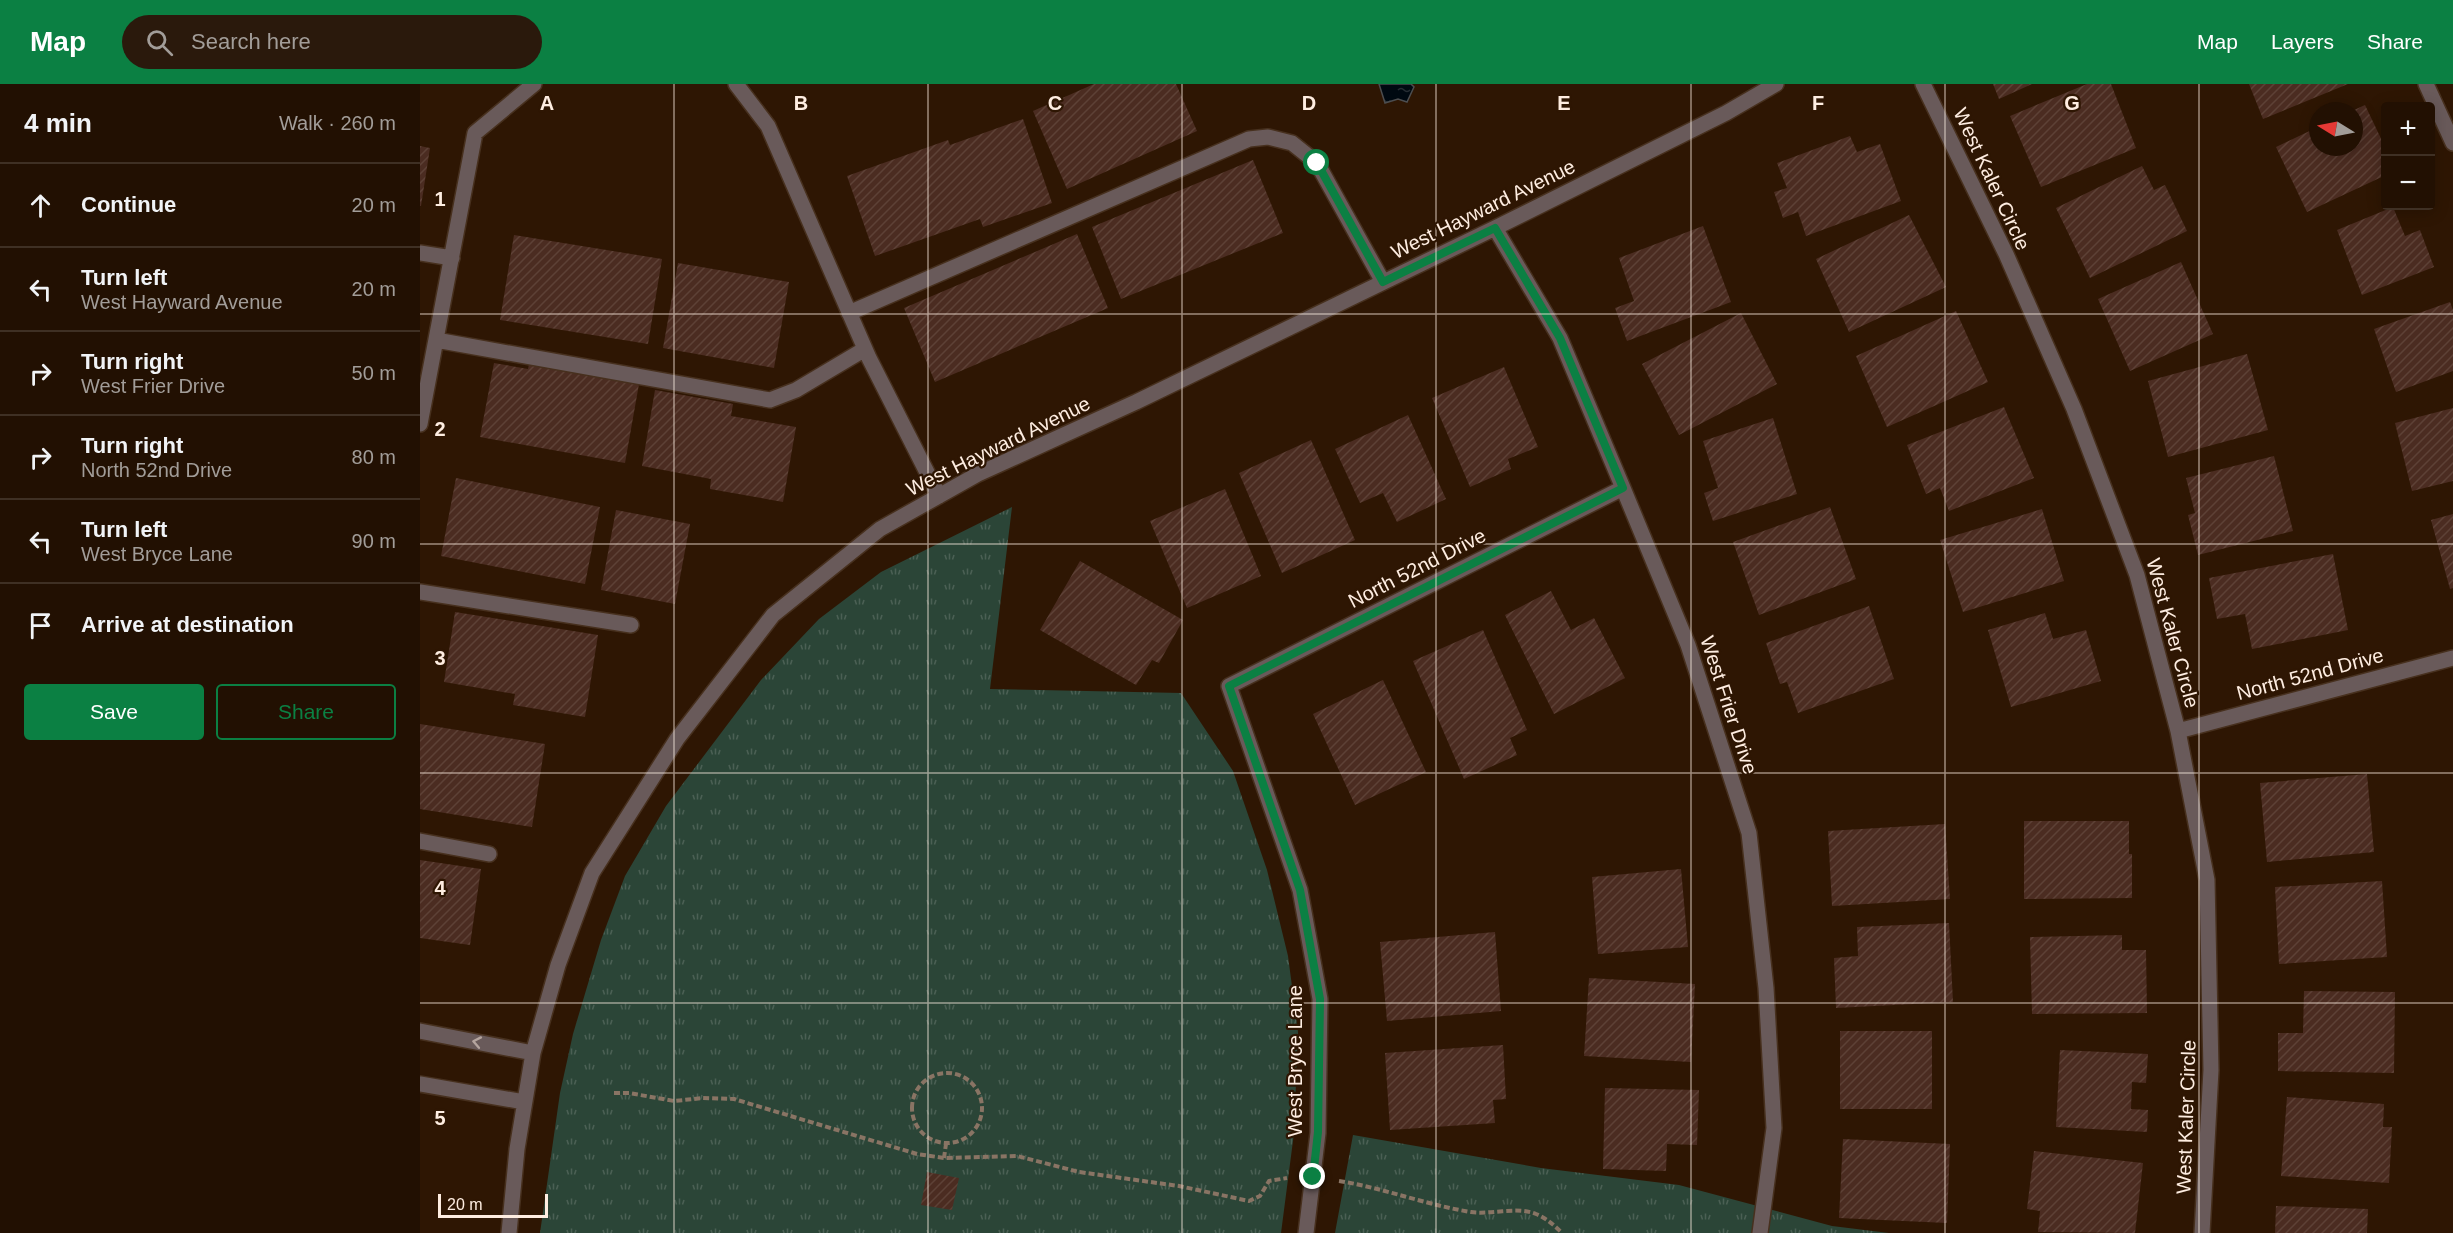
<!DOCTYPE html>
<meta charset="utf-8">
<style>
:root{--surface:#221002;--page:#2a190c;--text:#f1f3f6;--muted:#a29d99;--line:#3f3024;--accent:#0b8043}
body{margin:0;font-family:Arial,sans-serif;background:var(--page);color:var(--text)}
.controls{position:absolute;right:18px;top:18px;display:grid;overflow:hidden;border-radius:6px;box-shadow:0 3px 15px #0003}
.controls button{width:54px;height:54px;display:grid;place-items:center;padding:0;border:0;border-bottom:2px solid var(--line);background:var(--surface);color:var(--text);font:30px sans-serif}
.compass{position:absolute;left:1889px;top:18px;width:54px;height:54px;border-radius:50%;background:var(--surface);box-shadow:0 3px 15px #0003;rotate:280deg}
.scale{position:absolute;left:18px;bottom:15px;width:110px;box-sizing:border-box;padding-left:6px;border:3px solid #feede1;border-top:0;font-size:16px;line-height:21px;white-space:nowrap;color:#feede1;-webkit-text-stroke:4px #2e1603;paint-order:stroke}
.stop{position:absolute;width:18px;height:18px;margin:-14px;border:4px solid #0b8043;border-radius:50%;background:#fff}
.stop.end{background:#0b8043;border-color:#fff;box-shadow:0 2px 6px #0008}
.list{margin:0;padding:0;list-style:none}
h2{display:flex;justify-content:space-between;align-items:center;height:78px;margin:0;padding:0 24px;font-size:26px}
h2 small{font-size:20px;font-weight:400;color:var(--muted)}
.list li{display:grid;grid-template-columns:39px 1fr auto;gap:18px;align-items:center;box-sizing:border-box;height:84px;padding:0 24px;border-top:2px solid var(--line)}
.list b{display:block;font-size:22px;white-space:nowrap}
.list p{margin:0;font-size:20px;white-space:nowrap;color:var(--muted)}
.list em{font-size:20px;font-style:normal;color:var(--muted)}
.actions{display:flex;gap:12px;padding:18px 24px}
.actions a{flex:1;padding:14px 0;border:2px solid var(--accent);border-radius:6px;text-align:center;font-size:21px;color:var(--accent)}
.actions .main{background:var(--accent);color:#fff}
.icon{flex:none;width:33px;height:33px;fill:none;stroke:currentColor;stroke-width:2;stroke-linecap:round;stroke-linejoin:round}
.map{position:relative;flex:none;width:2033px;height:1149px;overflow:hidden}
header{display:flex;align-items:center;gap:36px;box-sizing:border-box;height:84px;padding:0 30px;background:var(--accent);color:#fff}
header strong{font-size:28px}
nav{display:flex;gap:33px;margin-inline-start:auto;font-size:21px}
.search{width:420px;height:54px;background:var(--page);display:flex;align-items:center;gap:15px;box-sizing:border-box;padding:0 21px;border-radius:33px;color:var(--muted);font-size:22px}
main{display:flex}
aside{flex:1;background:var(--surface)}
.map>svg:first-child{display:block}
</style>
<header>
<strong>Map</strong>
<div class="search"><svg class="icon" aria-label="search" viewBox="0 0 24 24"><circle cx="10" cy="10" r="6"/><path d="M15 15l6 6"/></svg>Search here</div>
<nav><a>Map</a><a>Layers</a><a>Share</a></nav>
</header>
<main>
<aside>
<h2>4 min<small>Walk · 260 m</small></h2>
<ul class="list">
<li><svg class="icon" aria-label="ahead" viewBox="0 0 24 24"><path d="M12 20V5M6 11l6-6 6 6"/></svg><div><b>Continue</b></div><em>20 m</em></li>
<li><svg class="icon" aria-label="left" viewBox="0 0 24 24"><path d="M17 20v-9H6M10 6l-5 5 5 5"/></svg><div><b>Turn left</b><p>West Hayward Avenue</p></div><em>20 m</em></li>
<li><svg class="icon" aria-label="right" viewBox="0 0 24 24"><path d="M7 20v-9h11M14 6l5 5-5 5"/></svg><div><b>Turn right</b><p>West Frier Drive</p></div><em>50 m</em></li>
<li><svg class="icon" aria-label="right" viewBox="0 0 24 24"><path d="M7 20v-9h11M14 6l5 5-5 5"/></svg><div><b>Turn right</b><p>North 52nd Drive</p></div><em>80 m</em></li>
<li><svg class="icon" aria-label="left" viewBox="0 0 24 24"><path d="M17 20v-9H6M10 6l-5 5 5 5"/></svg><div><b>Turn left</b><p>West Bryce Lane</p></div><em>90 m</em></li>
<li><svg class="icon" aria-label="arrive" viewBox="0 0 24 24"><path d="M6 21V4h12l-3 4 3 4H6"/></svg><div><b>Arrive at destination</b></div></li>
</ul>
<div class="actions"><a class="main">Save</a><a>Share</a></div>
</aside>
<div class="map">
<svg width="2033" height="1149" viewBox="0 0 2033 1149">
<defs>
<pattern id="park-tufts" width="24" height="20" patternUnits="userSpaceOnUse" patternTransform="scale(1.5)"><rect width="24" height="20" fill="#2b4537"/><path d="M3 7l-1-3M5 7V3M7 7l1-3M15 17l-1-3M17 17v-4M19 17l1-3" fill="none" stroke="#4b6054"/></pattern>
<pattern id="water-ripples" width="26" height="14" patternUnits="userSpaceOnUse" patternTransform="scale(1.5)"><rect width="26" height="14" fill="#000911"/><path d="M2 4q2-2 4 0t4 0M15 11q2-2 4 0t4 0" fill="none" stroke="#262d33"/></pattern>
<pattern id="building-hatch" width="6" height="6" patternUnits="userSpaceOnUse" patternTransform="scale(1.5)"><rect width="6" height="6" fill="#4b2c21"/><path d="M-1 1l2-2M0 6l6-6M5 7l2-2" fill="none" stroke="#5d4136"/></pattern>
</defs>
<rect width="100%" height="100%" fill="#2e1603"/>
<path fill="url(#park-tufts)" d="M592 423 570 605 761 609 813 687 847 786 868 872 878 948 874 1049 861 1149H120L140 1009 153 950 181 856 205 792 246 722 341 596 399 535 461 488Z
M933 1051 1121 1084 1259 1101 1412 1142 1469 1149H915Z"/>
<path fill="url(#water-ripples)" stroke="#4c4d4f" stroke-width="1.5" d="M959 0H991L994 3 987 18 978 15 965 19Z"/>
<path fill="url(#building-hatch)" d="M674 0H756L777 47 647 105 613 27Z
M1573 0H1612L1579 15Z
M1667 0H1691L1716 64 1621 103 1590 32Z
M1829 0H1928L1843 35Z
M1945 21 1966 65V91L1887 128 1856 63 1898 43V63H1934V26Z
M603 35 632 119 563 143 560 135 455 172 427 92 528 56 530 61Z
M1430 52 1437 68 1460 60 1481 117 1386 152 1378 128 1363 134 1354 108 1367 104 1357 79Z
M0 62 10 64 1 122H0Z
M833 76 863 149 701 215 672 143Z
M1722 82 1734 106 1745 101 1767 147 1670 194 1636 124Z
M1973 123 1985 152 2000 146 2014 183 1942 211 1917 146Z
M1489 131 1526 203 1429 248 1396 175Z
M1283 142 1311 218 1207 257 1195 224 1214 217 1199 174Z
M657 150 688 224 515 298 484 224Z
M94 151 242 175 228 260 80 236Z
M1761 178 1793 250 1710 287 1678 215Z
M258 179 369 198 354 284 243 264Z
M2030 218 2033 226V287L1976 308 1954 245Z
M1536 227 1568 298 1467 343 1436 272Z
M1321 229 1357 300 1259 351 1222 280Z
M1827 270 1848 346 1748 373 1728 297Z
M74 279 108 285 109 280 219 300 205 379 60 353Z
M1084 283 1118 363 1088 375 1091 385 1050 403 1012 314Z
M235 306 313 320 311 332 376 343 363 418 290 405 291 395 222 382Z
M1584 323 1614 394 1529 427 1520 404 1506 410 1487 361Z
M2033 324V397L1992 407 1975 339Z
M988 331 1026 415 977 438 963 409 940 419 915 365Z
M1353 334 1377 410 1293 437 1284 409 1298 404 1283 357Z
M891 356 935 456 862 489 819 389Z
M1854 372 1873 447 1778 471 1768 431 1775 429 1766 394Z
M36 394 180 423 165 500 21 472Z
M805 405 841 492 767 524 730 437Z
M1410 423 1436 495 1339 531 1313 458Z
M1622 425 1644 497 1543 528 1520 456Z
M196 426 270 440 255 520 181 506Z
M2033 430V504L2030 505 2011 436Z
M1913 470 1928 546 1832 565 1825 530 1797 535 1789 494Z
M660 477 763 536 739 579 732 576 716 601 620 546Z
M1131 507 1151 546 1174 534 1205 594 1134 630 1085 531Z
M1449 522 1474 595 1378 629 1367 598 1360 600 1346 559Z
M35 528 178 551 165 633 93 621 95 610 24 598Z
M1625 529 1633 555 1666 546 1681 597 1591 623 1568 546Z
M1063 546 1107 646 1090 654 1097 671 1044 695 993 577Z
M963 596 1006 688 935 721 893 630Z
M0 640 125 660 112 743 0 725Z
M1947 690 1954 768 1847 778 1840 699Z
M1604 737H1709V770H1712V814L1604 815Z
M1525 740 1530 815 1412 822 1408 747Z
M0 776 61 785 50 861 0 854Z
M1261 785 1268 863 1178 870 1172 793Z
M1962 797 1967 873 1859 880 1855 803Z
M1529 839 1533 918 1416 924 1414 874 1438 872 1437 843Z
M1075 848 1081 927 967 937 960 858Z
M1702 851V866H1726L1727 929 1612 930 1610 853Z
M1169 894 1275 900 1271 978 1164 972Z
M1884 907 1975 908 1974 989 1858 987V949H1883Z
M1420 947H1512V1025H1420Z
M1083 961 1086 1015 1073 1016 1075 1039 970 1046 965 969Z
M1640 966 1728 970 1726 999 1712 998 1711 1025 1728 1026 1727 1048 1636 1043Z
M1185 1004 1279 1006 1277 1061 1247 1060 1246 1087 1183 1085Z
M1867 1013 1964 1020 1963 1043H1972L1969 1099 1861 1092Z
M1423 1055 1530 1060 1527 1139 1419 1134Z
M1614 1067 1723 1079 1715 1149 1618 1148 1620 1127 1607 1125Z
M507 1088 539 1094 532 1126 501 1121Z
M1856 1122 1948 1125 1947 1149H1855Z"/>
<g fill="none" stroke-linecap="round" stroke-linejoin="round">
<defs>
<path id="minor" d="M316 0 348 42 449 274 519 412
M1503 0 1586 170 1654 325 1717 491 1758 647 1787 796 1791 986 1782 1149
M2006 0 2033 59
M1075 144 1140 254 1203 404 1268 561 1329 749 1346 904 1354 1044 1340 1149
M0 169 32 174
M429 229 829 55 848 53 872 59 897 79 963 198
M16 256 350 316 376 306 445 265
M0 340 55 49 114 0
M0 508 211 541
M1758 647 2033 574
M0 757 69 770
M0 947 113 969
M0 1000 104 1018
M89 1149 97 1065 113 969 138 881 172 789 257 655 353 531 460 445 558 390 716 318 1075 144 1306 29 1356 0
M886 1149 898 1049 900 915 880 806 809 602 1203 404"/>
</defs>
<use href="#minor" stroke="#47301e" stroke-width="18"/>
<path stroke="#897464" stroke-width="4" stroke-dasharray="6 3" stroke-linecap="butt" d="M492 1024a35 35 0 1 1 70 0a35 35 0 1 1-70 0Z
M194 1009H209L254 1017 283 1014 314 1015 497 1070 524 1074 597 1072 659 1088 759 1102 829 1117 840 1112 849 1097 867 1094
M524 1074 526 1060
M919 1097C964 1104 1006 1121 1051 1128 1071 1131 1096 1122 1116 1130 1126 1134 1134 1141 1142 1149"/>
<use href="#minor" stroke="#695a5a" stroke-width="15"/>
</g>
<defs><path id="oneway-chevron" d="M-2-3.5L2.5 0L-2 3.5" fill="none" stroke-width="1.6" stroke-linecap="round" stroke-linejoin="round" transform="scale(1.5)"/></defs>
<use stroke="#b4a49e" href="#oneway-chevron" transform="translate(57 958) rotate(-169)"/>
<g fill="none" stroke-linecap="round" stroke-linejoin="round">
<path stroke="#0b8043" stroke-width="8" d="M893 1093 898 1048 900 915 880 806 809 602 1203 404 1140 254 1075 144 963 198 897 79"/>
</g>
<path fill="none" stroke="#feede1" stroke-width="1.5" stroke-opacity="0.55" d="M254 0V1149M508 0V1149M762 0V1149M1016 0V1149M1271 0V1149M1525 0V1149M1779 0V1149M0 230H2033M0 460H2033M0 689H2033M0 919H2033"/>
<g text-anchor="middle" stroke-width="4.5" stroke-linejoin="round" paint-order="stroke">
<g font-size="20" fill="#feede1" stroke="#2e1603">
<text transform="translate(1572 95) rotate(65)" y="7">West Kaler Circle</text>
<text transform="translate(1063 125) rotate(-26)" y="7">West Hayward Avenue</text>
<text transform="translate(578 362) rotate(-26)" y="7">West Hayward Avenue</text>
<text transform="translate(997 484) rotate(-27)" y="7">North 52nd Drive</text>
<text transform="translate(1753 549) rotate(75)" y="7">West Kaler Circle</text>
<text transform="translate(1890 590) rotate(-15)" y="7">North 52nd Drive</text>
<text transform="translate(1309 621) rotate(72)" y="7">West Frier Drive</text>
<text transform="translate(875 977) rotate(-90)" y="7">West Bryce Lane</text>
<text transform="translate(1766 1033) rotate(-88)" y="7">West Kaler Circle</text>
</g>
</g>
<g font-size="20" text-anchor="middle" font-weight="bold" fill="#feede1" stroke="#2e1603" stroke-width="4.5" stroke-linejoin="round" paint-order="stroke">
<text x="127" y="26">A</text>
<text x="381" y="26">B</text>
<text x="635" y="26">C</text>
<text x="889" y="26">D</text>
<text x="1144" y="26">E</text>
<text x="1398" y="26">F</text>
<text x="1652" y="26">G</text>
<text x="20" y="122">1</text>
<text x="20" y="352">2</text>
<text x="20" y="581">3</text>
<text x="20" y="811">4</text>
<text x="20" y="1041">5</text>
</g>
</svg>
<div class="controls">
<button>+</button>
<button>−</button>
</div>
<svg class="compass" viewBox="-18 -18 36 36"><path d="M0-13l5 13h-10z" fill="#e53935"/><path d="M0 13l5-13h-10z" fill="#a29d99"/></svg>
<div class="scale">20 m</div>
<div class="stop" style="left:897px;top:79px"></div>
<div class="stop end" style="left:893px;top:1093px"></div>
</div>
</main>
